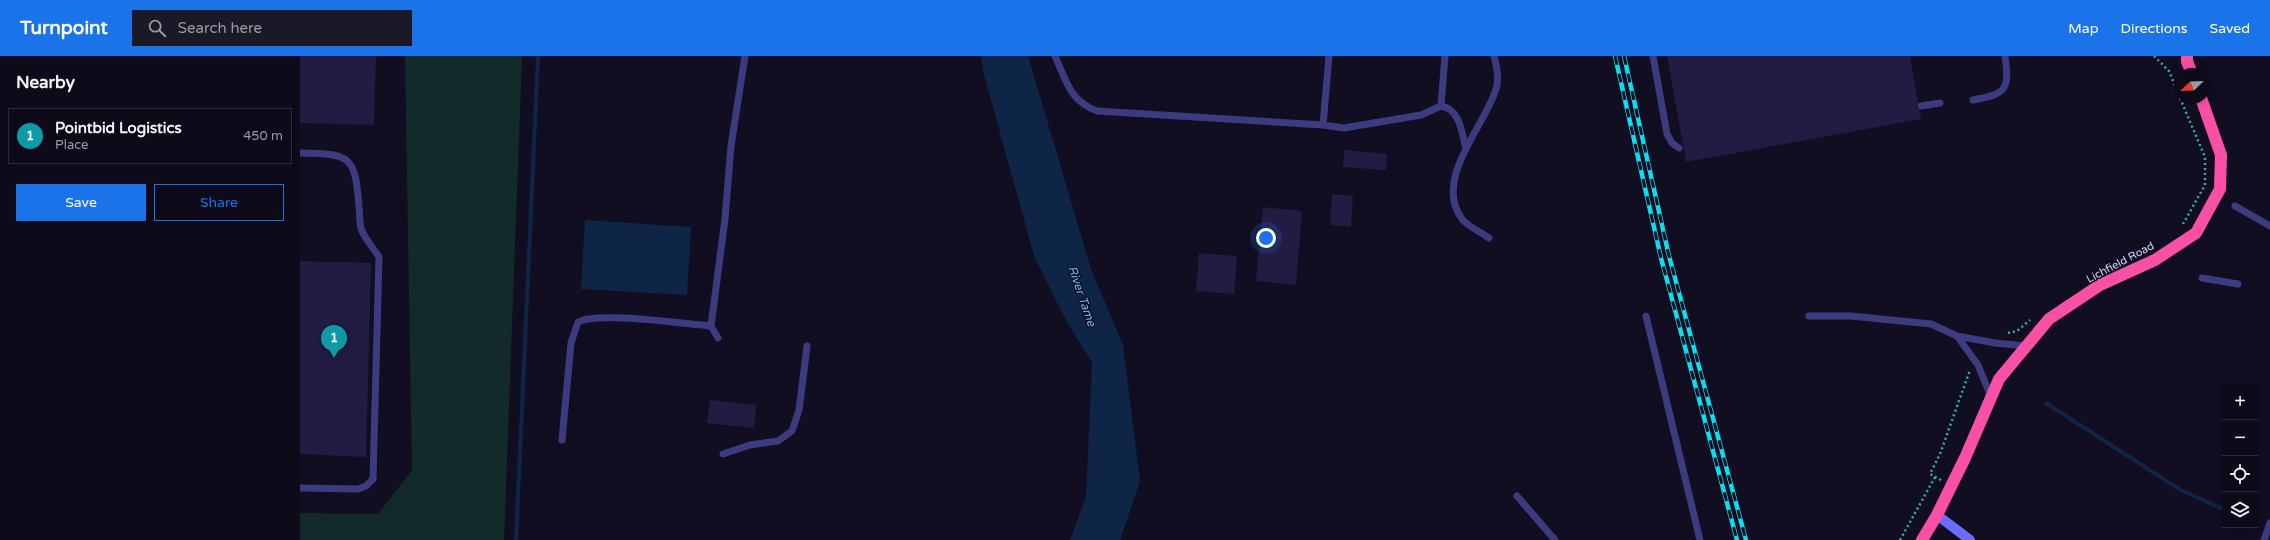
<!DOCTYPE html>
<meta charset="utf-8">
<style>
:root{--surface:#0d0a1a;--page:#1b1827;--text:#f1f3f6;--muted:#9a9aa2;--line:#2d2b39;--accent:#1a73e8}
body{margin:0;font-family:"Varela Round",sans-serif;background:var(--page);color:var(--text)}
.controls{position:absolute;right:12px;bottom:12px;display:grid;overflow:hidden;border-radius:0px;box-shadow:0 2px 10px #0003}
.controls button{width:36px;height:36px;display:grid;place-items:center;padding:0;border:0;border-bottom:1px solid var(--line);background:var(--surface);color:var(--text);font:20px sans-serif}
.compass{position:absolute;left:1874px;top:12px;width:36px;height:36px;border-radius:50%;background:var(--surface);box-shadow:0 2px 10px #0003;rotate:247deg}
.you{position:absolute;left:966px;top:182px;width:14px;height:14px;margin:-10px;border:3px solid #fff;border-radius:50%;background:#1a73e8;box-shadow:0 0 0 6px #1a73e833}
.badge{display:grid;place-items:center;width:26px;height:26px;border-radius:50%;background:var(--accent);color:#fff;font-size:13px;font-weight:700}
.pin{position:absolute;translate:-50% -33px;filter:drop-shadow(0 1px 2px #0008)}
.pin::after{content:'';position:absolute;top:21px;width:14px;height:12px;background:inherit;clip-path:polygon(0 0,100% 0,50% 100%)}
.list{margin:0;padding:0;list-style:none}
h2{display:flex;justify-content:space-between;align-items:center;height:52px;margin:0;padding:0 16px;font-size:17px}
h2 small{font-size:13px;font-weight:400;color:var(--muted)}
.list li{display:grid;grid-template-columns:26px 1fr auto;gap:12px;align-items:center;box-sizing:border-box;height:56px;margin:0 8px 8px;padding:0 8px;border:1px solid var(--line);border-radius:0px}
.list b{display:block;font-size:15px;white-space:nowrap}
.list p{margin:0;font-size:13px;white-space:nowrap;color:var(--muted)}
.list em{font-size:13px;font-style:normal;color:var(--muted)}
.actions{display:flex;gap:8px;padding:12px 16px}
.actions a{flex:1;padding:9px 0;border:1px solid var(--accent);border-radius:0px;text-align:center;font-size:14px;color:var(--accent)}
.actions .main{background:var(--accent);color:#fff}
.icon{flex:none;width:22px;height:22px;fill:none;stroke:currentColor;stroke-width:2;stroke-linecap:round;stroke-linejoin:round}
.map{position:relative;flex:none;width:1970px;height:484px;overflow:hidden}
header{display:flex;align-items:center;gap:24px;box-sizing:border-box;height:56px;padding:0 20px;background:var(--accent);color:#fff}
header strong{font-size:19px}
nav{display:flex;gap:22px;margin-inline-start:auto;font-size:14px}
.search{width:280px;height:36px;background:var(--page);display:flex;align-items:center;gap:10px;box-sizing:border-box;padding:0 14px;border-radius:0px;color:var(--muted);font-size:15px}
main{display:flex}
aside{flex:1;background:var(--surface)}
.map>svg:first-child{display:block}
</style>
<header>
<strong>Turnpoint</strong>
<div class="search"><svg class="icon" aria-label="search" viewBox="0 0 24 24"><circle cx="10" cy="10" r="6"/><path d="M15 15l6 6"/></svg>Search here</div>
<nav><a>Map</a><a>Directions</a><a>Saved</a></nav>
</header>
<main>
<aside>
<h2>Nearby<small></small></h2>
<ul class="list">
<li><span class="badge" style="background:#0f9aa8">1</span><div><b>Pointbid Logistics</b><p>Place</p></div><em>450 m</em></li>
</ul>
<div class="actions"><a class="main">Save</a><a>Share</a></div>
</aside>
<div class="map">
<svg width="1970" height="484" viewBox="0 0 1970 484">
<rect width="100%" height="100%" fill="#110e22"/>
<path fill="#122b2a" d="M105 0H222L204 484H0V457L78 458 112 414Z"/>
<path fill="#0f2545" d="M681 0H728L791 213 823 289 840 425 820 484H770L786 441 792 307 763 259 734 200 683 15Z
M285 164 391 171 387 239 281 233Z"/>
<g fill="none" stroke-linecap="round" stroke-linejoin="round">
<path stroke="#0f2545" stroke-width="4" d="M1746 347 1879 433 1925 454
M216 484 238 0"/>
</g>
<path fill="#221b42" d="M0 0H76L74 69 0 67Z
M1367 0H1610L1618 46 1616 51 1620 55 1621 63 1386 106Z
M1044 94 1087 98 1086 114 1043 111Z
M1032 138 1053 140 1051 171 1030 169Z
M963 151 1002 155 996 229 956 225Z
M899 197 937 200 934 238 896 235Z
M0 205 71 207 66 401 0 398Z
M410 344 456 349 454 372 407 367Z"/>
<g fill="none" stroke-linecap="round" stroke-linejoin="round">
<path stroke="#33afa5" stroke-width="2.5" stroke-dasharray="2 3" stroke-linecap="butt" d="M1854 0 1869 15 1880 42
M1880 42 1905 101V129L1883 168
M1708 277 1717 275 1730 264
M1641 424 1630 418 1640 398 1670 314
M1600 484 1635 421"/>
<path stroke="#3c3b7f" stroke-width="7" d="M755 0C767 26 769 44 797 55L1023 69
M1029 0 1023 69 1044 72 1121 59 1141 50 1145 0
M1353 0 1367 78 1372 87 1379 92
M1673 44C1706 38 1710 34 1705 0
M1141 50C1160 53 1162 77 1166 93
M1621 50 1640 47
M0 97C51 98 55 99 59 151 60 158 59 169 62 175 66 184 74 193 79 201L73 423 66 430 58 433 0 432
M1935 150 1970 170
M1189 182C1181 176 1167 170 1162 163 1133 124 1183 72 1195 36 1200 24 1197 12 1194 0
M1902 222 1938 228
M1346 260 1400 484
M1509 260H1551L1631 268 1657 280 1695 287 1726 290
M1657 280 1678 309 1691 341
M418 282 411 270 425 163 431 90 445 0
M262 384 271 287 278 266C298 255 384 268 411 270
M423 398 450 389 478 385 492 375 499 354 507 290
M1217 440 1255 484
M1964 484 1970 467"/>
<path stroke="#6c6bfa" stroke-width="10" d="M1637 459 1670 484"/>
<path stroke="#f950a5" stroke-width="12" d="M1887 0V5L1892 18
M1622 484 1637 459 1665 402 1699 323 1749 263 1800 229 1855 204 1896 177 1920 133 1921 99 1901 42"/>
<defs>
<path id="rail" d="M1315 0 1361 202 1437 484
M1324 0 1369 200 1446 484"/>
</defs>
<use href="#rail" stroke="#09dff1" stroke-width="4.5"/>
<use href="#rail" stroke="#110e22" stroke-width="3" stroke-dasharray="9" stroke-linecap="butt"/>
</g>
<g text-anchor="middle" stroke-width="3" stroke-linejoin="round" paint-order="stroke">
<g font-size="11" fill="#d5d1fd" stroke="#110e22">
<text transform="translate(1820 206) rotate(-28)" y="4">Lichfield Road</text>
</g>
<g font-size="12" font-style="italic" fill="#63b7f9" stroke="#110e22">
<text transform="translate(782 240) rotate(71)" y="4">River Tame</text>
</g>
</g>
</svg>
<div class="controls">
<button>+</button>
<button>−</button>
<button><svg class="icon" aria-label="locate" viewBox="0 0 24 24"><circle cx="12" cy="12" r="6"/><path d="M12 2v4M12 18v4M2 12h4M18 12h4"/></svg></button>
<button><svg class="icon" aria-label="layers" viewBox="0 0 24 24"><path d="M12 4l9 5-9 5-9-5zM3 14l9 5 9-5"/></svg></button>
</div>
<svg class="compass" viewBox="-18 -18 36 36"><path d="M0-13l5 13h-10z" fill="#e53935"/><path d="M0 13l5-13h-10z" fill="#9a9aa2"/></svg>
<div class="you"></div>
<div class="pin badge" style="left:34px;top:302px;background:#0f9aa8">1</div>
</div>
</main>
